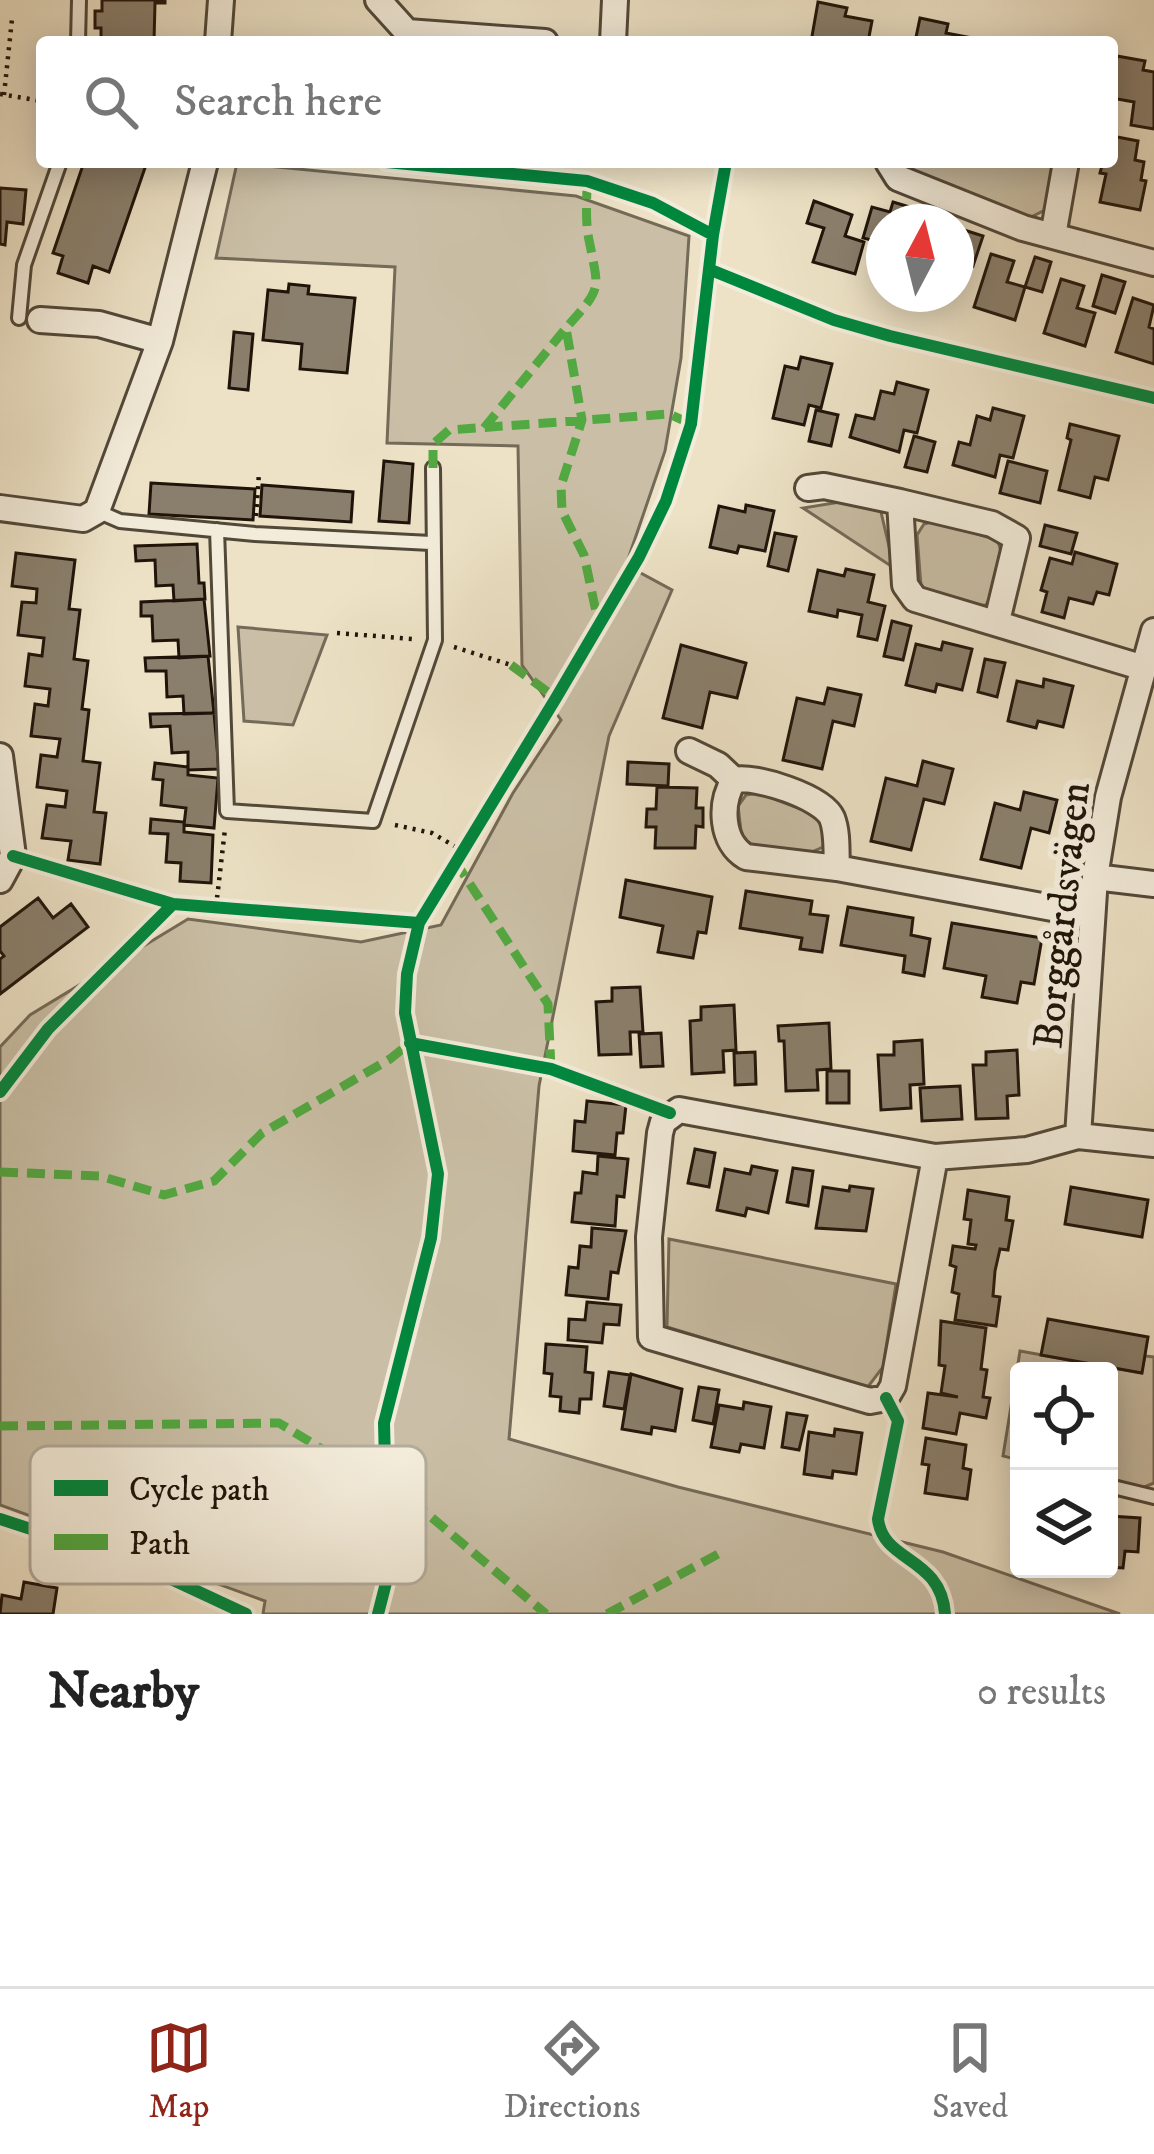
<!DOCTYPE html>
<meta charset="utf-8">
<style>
:root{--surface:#fff;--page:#f6f6f6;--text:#222;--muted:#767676;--line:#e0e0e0;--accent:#8f2418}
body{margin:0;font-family:"IM FELL DW Pica",serif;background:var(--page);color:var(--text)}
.controls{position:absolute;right:36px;bottom:36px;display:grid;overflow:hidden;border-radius:12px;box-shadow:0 6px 30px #0003}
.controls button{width:108px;height:108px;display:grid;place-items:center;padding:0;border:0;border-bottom:3px solid var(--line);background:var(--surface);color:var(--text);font:60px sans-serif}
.compass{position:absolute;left:866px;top:204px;width:108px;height:108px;border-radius:50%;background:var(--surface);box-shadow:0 6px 30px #0003;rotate:7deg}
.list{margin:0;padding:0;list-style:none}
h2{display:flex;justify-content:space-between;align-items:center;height:156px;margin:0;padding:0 48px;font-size:51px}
h2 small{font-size:39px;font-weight:400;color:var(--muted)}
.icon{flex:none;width:66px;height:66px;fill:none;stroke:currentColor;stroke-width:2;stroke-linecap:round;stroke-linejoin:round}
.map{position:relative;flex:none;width:1154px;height:1614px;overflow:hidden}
.search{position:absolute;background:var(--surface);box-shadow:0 6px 30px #0003;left:36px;right:36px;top:36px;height:132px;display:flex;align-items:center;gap:30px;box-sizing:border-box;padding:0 42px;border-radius:12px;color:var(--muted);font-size:45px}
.sheet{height:372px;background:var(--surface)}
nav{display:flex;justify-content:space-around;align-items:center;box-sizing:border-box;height:168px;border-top:3px solid var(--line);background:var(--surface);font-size:33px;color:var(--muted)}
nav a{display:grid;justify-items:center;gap:6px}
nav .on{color:var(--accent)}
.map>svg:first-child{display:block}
</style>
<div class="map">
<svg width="1154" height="1614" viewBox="0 0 1154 1614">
<rect width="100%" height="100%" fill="#ede2c6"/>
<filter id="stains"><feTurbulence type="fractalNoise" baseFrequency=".00167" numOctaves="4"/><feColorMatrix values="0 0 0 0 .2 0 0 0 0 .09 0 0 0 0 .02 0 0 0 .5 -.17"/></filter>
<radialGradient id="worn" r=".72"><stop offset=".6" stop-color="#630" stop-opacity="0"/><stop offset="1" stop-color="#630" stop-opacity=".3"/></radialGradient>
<path fill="#cabfa6" stroke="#746a58" stroke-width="3" d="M900 162H1057L1047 209 1029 218 906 169Z
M237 163 576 196 689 236 681 358 665 451 626 565 672 590 609 736 539 1086 509 1439 678 1487 943 1552 1120 1614H263L265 1601 0 1505V1047L30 1015 188 919 361 942 441 925 513 793 561 720 522 665 518 446 387 443 395 267 216 258Z
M846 501 866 504 881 512 894 568 803 508Z
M935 521 997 540C1007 559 997 587 986 605 963 607 939 599 921 586L917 535 924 524Z
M238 627 327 635 293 725 244 721Z
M758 793 819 816 825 835 823 847 807 854 748 844 742 839 738 806 746 795Z
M669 1239 896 1284 883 1367 867 1388 667 1327Z
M1020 1351 1141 1373 1145 1356 1154 1357V1483L1142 1488 1109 1480V1371H1019V1460L1003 1456Z"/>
<path fill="#8a7f6c" stroke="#1f140a" stroke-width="3" d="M102 0H165V3H155L154 42H101V28H95V11H102Z
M818 2 847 8 845 16 872 21 868 42H811Z
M920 18 948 24 946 33 972 38 971 42H915Z
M1117 56 1145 61 1143 70 1154 72V129L1131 125 1134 102 1112 98Z
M1112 136 1138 141 1135 160 1144 162 1141 180 1146 181 1140 210 1100 202 1106 174 1100 173 1103 162H1112Z
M84 162H147L109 272 93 266 88 283 58 273 63 256 53 253Z
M0 188 26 190 23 224 7 222 5 245 0 244Z
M814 201 852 215 845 236 864 242 855 274 813 262 824 228 807 223Z
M893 202 913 208 908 222H884V243L863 238 872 207 890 212Z
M961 229 983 236 973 266 956 260Z
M991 254 1014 261 1007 282 1025 287 1015 320 974 307Z
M1035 257 1051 262 1042 292 1025 287Z
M1102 275 1125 282 1115 313 1093 306Z
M1061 279 1084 286 1077 308 1095 313 1085 346 1044 333Z
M289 284 309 286 308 294 355 298 347 373 300 369 302 344 263 340 268 290 288 292Z
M1133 298 1154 305 1149 327 1154 329V364L1116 352Z
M234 332 253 334 248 390 229 388Z
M801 357 832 364 821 408 809 405 804 425 773 418 785 366 798 369Z
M897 382 928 390 917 433 904 430 899 452 850 437 856 415 874 419 881 391 894 394Z
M993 408 1024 416 1013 458 1000 455 995 477 953 465 959 442 970 445 977 416 990 420Z
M816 410 838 415 831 446 809 441Z
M1070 424 1119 436 1108 480 1095 477 1090 498 1059 490 1071 440 1067 438Z
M914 436 935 442 927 472 905 467Z
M384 461 413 464 409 523 379 521Z
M1008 461 1047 471 1040 503 1000 493Z
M151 483 255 489 253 520 149 514Z
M262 485 353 492 351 522 260 516Z
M746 505 774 511 765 551 739 546 737 553 710 547 719 506 745 512Z
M1045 525 1077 533 1071 554 1040 546Z
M775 533 796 537 788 571 768 566Z
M197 544 199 583H204L205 599 174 601 173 585 156 586 155 560 136 561 135 546Z
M1075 552 1117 564 1109 595 1097 592 1093 604 1069 598 1064 618 1042 612 1047 592 1041 590 1050 558 1072 564Z
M16 553 75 560 69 609 80 610 74 659 88 661 82 709 89 710 83 761 100 763 94 812 106 813 100 864 68 860 71 841 42 838 47 805 65 807 67 791 37 787 41 755 57 757 60 739 31 736 35 704 48 706 50 689 25 686 29 654 42 656 44 638 18 635 22 602 36 603 37 589 12 586Z
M846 569 874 575 868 602 885 606 877 640 858 636 862 615 838 610 837 617 809 611 818 570 844 576Z
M204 599 210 656 179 658 178 640 153 641 152 616H141V602Z
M892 621 911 626 903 660 884 656Z
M943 642 972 649 962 690 937 684 935 692 906 685 916 644 941 650Z
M681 645 746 663 737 698 710 692 702 728 663 718Z
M208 656 214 713 184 714 183 696 167 697 166 671H146L145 658Z
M985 659 1005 663 997 697 978 692Z
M1044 679 1073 686 1063 727 1038 721 1036 728 1008 721 1017 681 1043 687Z
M828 688 861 695 854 726 833 721 822 769 783 760 797 698 824 704Z
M214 713 219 769 188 770V752L172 753 170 726 151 727 150 714Z
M923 761 953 769 944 804 924 799 911 850 871 841 886 778 917 786Z
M628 762 669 764 668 786 627 784Z
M155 763 188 767V775L218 778 214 828 184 825 186 808 161 805 163 780 153 779Z
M657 787 697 788 696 808H703V827L696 826 695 848H655L656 827H646L647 809H656Z
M1024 792 1057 800 1049 833 1031 828 1021 868 981 859 995 803 1020 810Z
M151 819 184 822V832L213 835 211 883 180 881 181 863 166 862 168 834 150 833Z
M626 880 712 897 706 933 698 932 693 958 658 952 663 926 620 917Z
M746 891 812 901 810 914 828 916 822 952 800 949 802 938 740 928Z
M38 898 53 918 71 904 88 927 0 994V959L4 956 0 951V927Z
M848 907 913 918 911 935 930 939 924 976 903 972 905 956 841 945Z
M952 923 1042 938 1034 984 1021 982 1017 1003 982 997 986 976 944 968Z
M640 987 643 1032H630L631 1054 599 1055 596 1002 612 1001V988Z
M734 1005 736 1050 723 1051 724 1072 692 1074 690 1021 701 1020V1007Z
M829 1023 831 1069 817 1070 818 1090 786 1091 784 1041H779L778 1026Z
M661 1033 663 1066 641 1067 639 1034Z
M922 1040 924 1084 910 1085 911 1108 881 1110 878 1055H894V1042Z
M1017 1050 1019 1095 1007 1096 1008 1118 976 1119 973 1065H986V1052Z
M755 1052 756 1084 735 1085 734 1053Z
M827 1071H849V1103H827Z
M960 1086 962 1119 922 1121 920 1088Z
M587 1101 626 1105 623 1133H617L615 1155 573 1151 575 1121 585 1122Z
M695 1149 715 1153 709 1187 688 1183Z
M598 1156 628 1159 624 1197 617 1196 615 1226 572 1222 575 1193H581L583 1172 597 1174Z
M752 1166 777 1171 768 1213 747 1208 745 1216 717 1210 725 1169 750 1174Z
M793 1168 813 1171 808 1206 787 1202Z
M850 1186 873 1189 866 1231 816 1228 823 1187 849 1191Z
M1071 1187 1148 1200 1142 1237 1065 1224Z
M968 1190 1009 1197 1006 1220 1013 1221 1008 1250 1000 1249 995 1271 993 1296 1000 1297 996 1326 955 1320 959 1294 952 1292 956 1267 950 1265 953 1246 975 1249 976 1245 968 1244 971 1220 964 1219Z
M592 1228 626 1231 618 1273 611 1272 608 1299 566 1295 569 1267 578 1268 580 1246 591 1247Z
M587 1302 621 1305 619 1325 604 1324 602 1343 568 1340 569 1319 585 1320Z
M1048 1319 1148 1337 1142 1373 1041 1355Z
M941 1321 986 1328 981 1369 987 1370 983 1397 990 1398 986 1418 960 1413 956 1434 923 1428 928 1393 958 1397 941 1393 945 1366 939 1365Z
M546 1344 587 1347 585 1372 593 1373 591 1399H580L579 1413 560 1411 561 1397 550 1396 552 1374 544 1373Z
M609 1372 630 1375 624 1409 604 1406Z
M631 1374 682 1389 675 1431 652 1427 651 1434 622 1429Z
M699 1387 719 1390 713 1424 693 1420Z
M744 1402 771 1407 764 1448 741 1444 739 1452 711 1447 719 1405 743 1409Z
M787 1413 807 1416 799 1450 782 1447Z
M835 1429 862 1433 856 1474 833 1471 832 1478 804 1474 809 1432 834 1436Z
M926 1438 966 1445 963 1468 971 1470 967 1499 925 1493 929 1465 922 1464Z
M1109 1516 1140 1518 1138 1552 1125 1551 1123 1568 1109 1567Z
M24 1582 57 1588 53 1614H0L2 1595 21 1599Z"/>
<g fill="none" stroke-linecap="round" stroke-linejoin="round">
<defs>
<path id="service" d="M78 42 79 0
M19 318 24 265 60 162
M97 511 120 521 255 534 431 543
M217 530 227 811 373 821 435 640 433 468
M1109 1486 1154 1497"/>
<path id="minor" d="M378 0 407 32 545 42
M218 42 221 0
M613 42 615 0
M888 162 898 178 1023 228 1154 263
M1053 236 1066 162
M40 320 99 324 160 341
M808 488 824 486 900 502
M0 508 83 519 97 511 160 341 205 162
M997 621 1017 538 992 524 900 502 905 585 915 599 1144 668
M689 751 718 765 734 780
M0 756 13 856 0 880
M837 868 746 857C721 842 719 804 734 780 755 775 823 797 832 818 838 833 836 853 837 868L1090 915
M1095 877 1154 884
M1078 1136 1095 877 1108 797 1154 631
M935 1157 893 1386 886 1398 870 1401 651 1337 649 1237 660 1133 663 1122 679 1110 935 1157 1027 1150 1078 1136 1154 1144"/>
</defs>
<use href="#service" stroke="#524839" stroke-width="18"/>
<use href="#minor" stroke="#524839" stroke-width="30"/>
<path stroke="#1f140a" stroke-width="4.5" stroke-dasharray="3 6" stroke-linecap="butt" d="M0 94 42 101
M4 95 12 19
M256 516 259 473
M337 633 413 639
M454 647 511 665
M395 825 432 833 461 850
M216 907 225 829"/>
<use href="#service" stroke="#f3ecda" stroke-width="12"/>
<use href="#minor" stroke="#f3ecda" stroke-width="24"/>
<path stroke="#52a841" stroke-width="9" stroke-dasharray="18 9" stroke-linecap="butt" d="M587 181C587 200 585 221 589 240 599 292 603 286 566 328L582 420 561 486 562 511 584 555 599 626
M484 428 566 328
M433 468V444L449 430 669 414 691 424
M511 665 556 698
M455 861 548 1004 551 1069
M0 1172 100 1176 164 1195 214 1181 262 1133 390 1059 410 1043
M0 1426 279 1423 424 1511 546 1614
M607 1614 720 1553"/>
<defs>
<path id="cycleway" d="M386 162 587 181 653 203 713 235
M711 270 834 320 890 336 1154 398
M13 856 173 904 419 923
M410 1043 551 1069 670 1113
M0 1092 48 1029 173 904
M886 1398 898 1421 878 1519C883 1563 941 1556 945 1614
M0 1519 141 1565 246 1614
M378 1614 388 1575 384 1423 431 1238 438 1174 405 1013 407 974 419 923 556 698 639 557 666 501 691 424 713 235 726 162"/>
</defs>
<use href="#cycleway" stroke="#f3ecda" stroke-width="20"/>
<use href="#cycleway" stroke="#00873e" stroke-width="12"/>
</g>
<g text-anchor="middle" stroke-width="12" stroke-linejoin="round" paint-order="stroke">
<g font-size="42" fill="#1f140a" stroke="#f3ecda">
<text transform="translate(1060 915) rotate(-84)" y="15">Borggårdsvägen</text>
</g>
</g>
<rect x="30" y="1446" width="396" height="138" rx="18" fill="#f3ecda" stroke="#b3ab9c" stroke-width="3"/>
<rect x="54" y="1480" width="54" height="16" fill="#00873e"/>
<rect x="54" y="1534" width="54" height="16" fill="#52a841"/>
<g font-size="33" fill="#1f140a">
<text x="129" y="1500">Cycle path</text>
<text x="129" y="1554">Path</text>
</g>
<rect width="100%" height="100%" filter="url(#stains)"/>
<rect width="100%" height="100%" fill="url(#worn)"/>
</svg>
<div class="controls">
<button><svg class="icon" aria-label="locate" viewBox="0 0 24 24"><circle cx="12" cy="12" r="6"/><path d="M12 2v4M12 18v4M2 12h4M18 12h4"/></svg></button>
<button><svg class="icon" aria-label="layers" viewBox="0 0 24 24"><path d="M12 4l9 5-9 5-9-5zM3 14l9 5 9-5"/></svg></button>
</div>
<svg class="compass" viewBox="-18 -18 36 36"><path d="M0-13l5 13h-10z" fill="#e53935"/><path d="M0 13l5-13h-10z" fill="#767676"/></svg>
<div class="search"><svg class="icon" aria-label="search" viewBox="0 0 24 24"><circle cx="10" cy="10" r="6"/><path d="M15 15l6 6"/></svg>Search here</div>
</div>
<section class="sheet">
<h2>Nearby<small>0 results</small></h2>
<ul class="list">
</ul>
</section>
<nav>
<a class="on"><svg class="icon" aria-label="map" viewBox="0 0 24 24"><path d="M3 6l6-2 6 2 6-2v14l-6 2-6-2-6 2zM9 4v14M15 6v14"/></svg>Map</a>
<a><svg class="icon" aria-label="directions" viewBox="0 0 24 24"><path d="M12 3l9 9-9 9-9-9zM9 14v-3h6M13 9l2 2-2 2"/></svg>Directions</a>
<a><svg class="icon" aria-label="saved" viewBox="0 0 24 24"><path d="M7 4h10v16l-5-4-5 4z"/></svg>Saved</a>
</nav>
